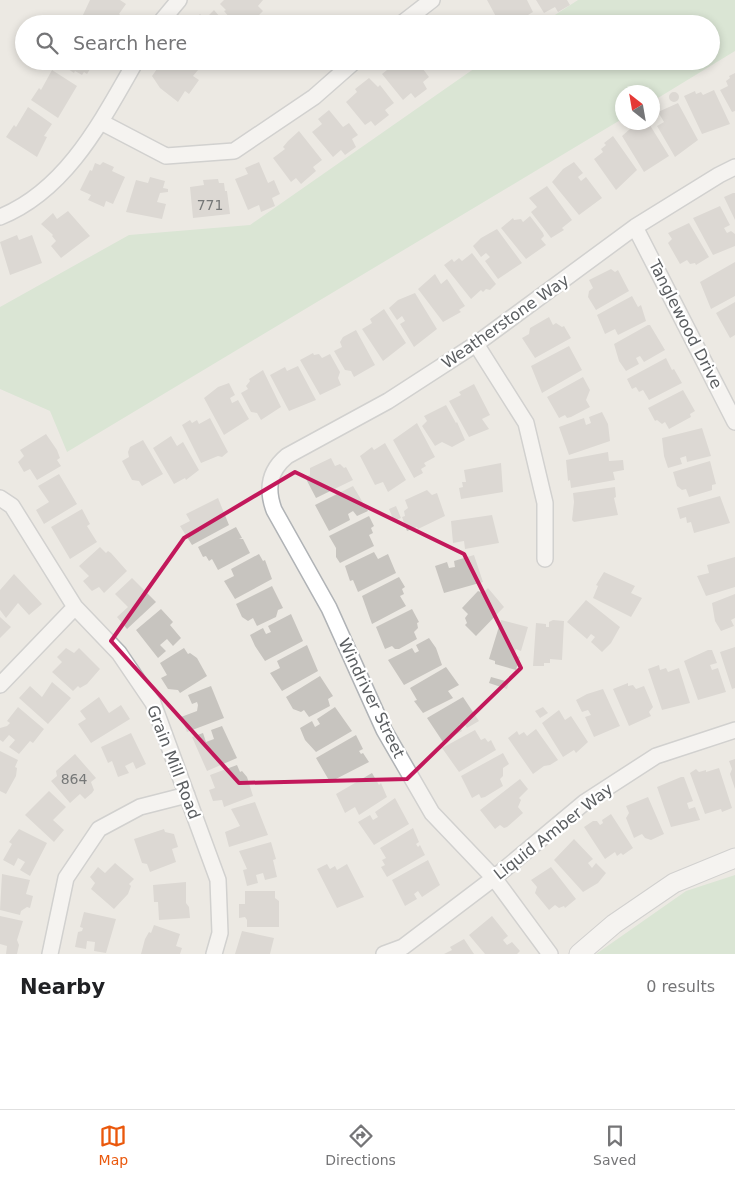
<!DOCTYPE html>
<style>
:root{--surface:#fff;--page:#f2f2f2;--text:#202124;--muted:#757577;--line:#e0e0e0;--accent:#ea580c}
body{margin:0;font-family:"DejaVu Sans",sans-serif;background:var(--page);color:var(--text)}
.compass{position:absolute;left:615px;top:85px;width:45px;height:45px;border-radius:50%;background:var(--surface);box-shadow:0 2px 8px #0003;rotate:329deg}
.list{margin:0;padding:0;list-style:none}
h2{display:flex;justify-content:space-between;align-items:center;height:65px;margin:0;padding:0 20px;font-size:21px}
h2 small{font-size:16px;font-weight:400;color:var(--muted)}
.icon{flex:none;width:28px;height:28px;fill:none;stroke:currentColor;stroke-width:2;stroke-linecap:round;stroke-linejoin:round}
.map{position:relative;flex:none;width:735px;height:954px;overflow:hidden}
.search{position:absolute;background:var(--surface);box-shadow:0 2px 8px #0003;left:15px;right:15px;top:15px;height:55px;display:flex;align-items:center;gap:12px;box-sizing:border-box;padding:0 18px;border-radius:28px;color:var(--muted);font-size:19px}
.sheet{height:155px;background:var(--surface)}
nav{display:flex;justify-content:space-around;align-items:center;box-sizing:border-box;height:70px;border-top:1px solid var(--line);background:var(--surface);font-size:14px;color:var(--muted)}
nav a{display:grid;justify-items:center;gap:2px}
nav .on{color:var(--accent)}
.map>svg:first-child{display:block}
</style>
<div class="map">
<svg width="735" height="954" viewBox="0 0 735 954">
<rect width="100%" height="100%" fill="#ece9e3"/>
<path fill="#c3e0c2" d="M578 0H735V51L653 101 652 92H622V119L67 452 50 411 0 389V307L129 235 250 225 485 61H711V24H541Z
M735 875V954H596L686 891Z"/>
<path fill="#c7c4bf" d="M90 0H120L126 4 119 14 124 18 121 24H106L99 17 93 24 82 17Z
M224 0H263L258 6 263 11 251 23 248 19 243 24H235L224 11 226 10 220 4Z
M487 0H527L533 12 528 15 531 21 526 24H500Z
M536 0H567L570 5 558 12 555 7 544 13Z
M214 10 226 24H190L200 14 205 19Z
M56 61H95L87 74 84 72 82 75 75 71 74 73Z
M168 61H185L198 70 193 76 199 80 189 94 185 91 178 102 160 88 152 76 162 62 165 64Z
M388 61H407L415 69 420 65 429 77 423 82 427 89 415 98 411 93 403 100 382 74 392 66Z
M426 61H452L442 69 438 64 432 69Z
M52 70 77 86 58 118 31 100 39 88 41 90Z
M735 73V111L732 112 720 90 728 86 726 81 730 78 729 76Z
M369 78 378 87 380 85 394 103 385 110 389 115 375 126 371 121 365 125 346 102 357 92 355 89Z
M714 90 730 124 702 134 684 96 695 91 696 94 701 92 703 95Z
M669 97a5 5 0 1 1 10 0a5 5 0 1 1-10 0Z
M678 103 698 140 675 157 657 126 664 122 658 112Z
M28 107 52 124 44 136 47 137 37 157 6 137 14 125 16 127Z
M329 110 343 127 349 123 358 135 352 139 356 147 345 155 341 150 333 157 312 132 322 124 318 119Z
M638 122H648L669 156 644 172 622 136Z
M299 131 322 160 313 167 316 171 301 184 296 178 291 182 273 158 285 149 283 147 288 141Z
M613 136 637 170 616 190 594 159 603 152 601 149 606 145 604 143Z
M103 162 114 167 112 171 125 177 113 204 106 201 104 207 88 200 91 195 80 190 90 170 92 171 95 163 100 165Z
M259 162 268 183 274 180 280 194 272 198 275 206 261 212 259 205 248 210 235 179 248 174 245 168Z
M574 162 583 173 578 177 581 181 586 177 602 198 579 215 552 182 563 169Z
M150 177 165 181 163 188 168 189V192L160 193 157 202 166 204 162 219 126 212 136 180 148 183Z
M218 179 219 183H224L225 191H227L230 214 193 218 190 187 204 185 203 180Z
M547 186 572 220 562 228 564 230 551 238 531 212 537 207 529 198Z
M733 193H735V220L724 197Z
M720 206 730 225 724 228 727 233 731 231 735 234V246L713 255 693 218Z
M68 211 90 236 61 258 51 246 56 241 52 236 53 235 41 224 53 213 57 219Z
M530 216 543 233 544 236 541 239 546 245 526 259 501 228 513 218 514 220 521 219 523 222Z
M689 223 709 257 696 265 695 263 690 264 687 260 680 264 668 243 672 239 668 233Z
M497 229 522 263 498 279 485 261 490 257 486 253 481 257 473 246 481 238Z
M17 235 19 240 32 235 42 263 10 275 0 242Z
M472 253 496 284 490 290 486 289 483 292 481 290 471 299 444 265 452 259 454 262 459 258 462 261Z
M735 262V296L711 309 700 282Z
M611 269 615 272 618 270 629 291 596 310 588 297 589 291 593 288 589 280Z
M435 274 441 284 447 279 465 306 459 310 461 312 443 322 418 289Z
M415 293 437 329 414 347 400 324 405 321 402 316 397 320 389 308 398 300Z
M632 296 638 307 641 305 646 321 618 335 615 329 605 334 597 315Z
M735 302V335L730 338 716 313Z
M384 309 406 343 383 361 362 329 372 323 370 319Z
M549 317 553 325 556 323 562 327 564 326 571 338 535 358 522 338 529 334 530 328Z
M648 325H650L665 350 644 362 640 356 636 358 639 364 626 371 619 361 614 344Z
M356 330 375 365 354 377 351 371 345 370 334 351 342 347 340 342 343 337Z
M569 346 582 370 542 393 531 366Z
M313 353 314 355 319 354 322 358 330 354 340 372 338 378 341 385 320 395 300 360Z
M666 358 672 370 674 369 682 383 649 400 643 390 639 392 636 387 632 389 627 379Z
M298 366 316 400 289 411 270 375 285 367 287 371Z
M263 370 281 407 261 420 257 413 251 412 241 393 248 389 246 386 250 381 249 379Z
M583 377 590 390 586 400 590 407 571 417 567 418 565 415 559 418 547 397Z
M229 383 235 395 230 398 232 403 238 400 249 419 224 435 204 398 218 387Z
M474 384 490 415 482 419 489 429 469 437 449 401 461 395 459 392Z
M683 390 695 411 690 414 691 417 669 429 665 422 662 424 657 420 655 421 648 408Z
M446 405 456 423 457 422 465 440 452 447 442 442 435 446 422 426 427 421 424 416Z
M602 412 608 424 610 441 569 455 559 427 584 418 586 425 591 423 589 417Z
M210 418 228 452 222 457 218 456 201 463 182 425 190 420 192 423 197 420 199 424Z
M417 423 435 457 424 463 426 466 421 469 423 473 414 478 393 440Z
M702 428 711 456 687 462 686 456 680 458 682 464 668 468 664 456 662 438Z
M46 434 57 450 60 458 57 460 61 466 37 480 30 469 24 472 18 462 24 456 20 450Z
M171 436 177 446 183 442 199 470 186 480 185 478 174 484 153 448Z
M143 440 163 474 142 486 139 481 132 480 122 461 129 457 128 452 130 447Z
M385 443 406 480 388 492 383 482 375 485 360 456 372 447 374 450Z
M608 452 609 461 623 460 624 470 613 472 615 480 571 488 570 480 568 481 566 460Z
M331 458 335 466 340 464 344 468 346 467 353 480 316 498 305 477 310 475V468Z
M710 461 716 484 712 485V490L709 491 689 497 686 489 682 490 677 486 673 472Z
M501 463 503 492 461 499 459 488 463 487 462 482H466L464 470Z
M59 474 77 504 44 524 36 510 49 502 38 486Z
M353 486 368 511 357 516 353 511 348 514 350 520 329 531 315 505Z
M615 487 616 497 614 498 618 515 574 522 572 520 574 502 573 493Z
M427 490 432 495 437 493 445 516 418 529 417 527 407 531 402 517 405 516 404 511 408 508 405 500Z
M720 496 730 523 694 533 691 522 687 523 686 517 680 519 677 508Z
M218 498 229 525 192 545 180 526 190 521 186 514Z
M396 506 401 518 394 521 389 509Z
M82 509 90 524 87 526 97 542 70 559 51 527Z
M492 515 499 543 465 549 464 541 453 543 451 521Z
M369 516 374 526 371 528 373 533 369 535 374 546 340 563 336 557V548L329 536Z
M236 527 242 538 239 539H243L250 553 218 570 212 559 209 561 206 556 203 557 198 547Z
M100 547 106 553 108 551 111 553 127 571 104 593 99 587 92 591 89 588 83 581 89 576 79 566Z
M374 552 378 559 388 554 396 573 358 592 353 580 350 581 345 566Z
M259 554 263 561 265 560 272 579 235 599 224 581 234 576 231 569Z
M474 555 483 582 444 593 435 566 447 562 449 568 455 567 454 561Z
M735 557V587L706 596 697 576 709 573 707 565Z
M604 572 635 586 631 593 642 598 631 617 593 598 598 586 596 585Z
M14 574 42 604 29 615 18 603 6 618 0 610V590Z
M399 577 405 587 402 589 404 594 400 596 406 606 372 624 362 596Z
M132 578 156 602 127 629 117 617 128 607 115 594Z
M272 586 283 608 278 610 276 617 257 626 253 618 248 621 242 617 236 604Z
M488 588 504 607 476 636 465 625 467 623 465 618 468 614 462 608 478 591 483 593Z
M735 594V618L731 620 734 626 721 631 715 621 712 603Z
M586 600 620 627 611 643 602 652 591 642 595 637 591 634 587 639 567 622Z
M161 609 173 622 170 625 181 638 173 646 167 639 160 645 166 651 158 658 136 630Z
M412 609 419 622 417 623 418 628 414 632 417 639 399 649H395L392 646 385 649 376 627Z
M291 614 303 641 265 661 255 646 250 635 263 628 266 634 271 632 268 626Z
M0 617 11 627 0 638Z
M501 620 528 627 521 651 516 649 514 655 520 657 516 670 495 664V661L489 659Z
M553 620 564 621 562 660 550 659V663H544V666H533L536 623 546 624V627H549V622Z
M429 638 436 648 442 665 404 685 388 660 412 648 415 653 419 651 416 645Z
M307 645 318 671 282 691 270 673 280 668 277 661Z
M735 647V688L732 689 720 652Z
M66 648 74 653 79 648 100 669 87 684 80 688 78 686 73 691 52 672 62 662 57 657Z
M184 648 188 654 190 653 197 658 207 676 180 693 178 690 168 689 161 678 167 675 160 663Z
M708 650H712L717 663 710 665 712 670 718 668 726 692 698 700 684 661Z
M659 665 660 670 666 668 668 672 679 668 690 703 662 710 648 669Z
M446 667 459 685 448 691 453 698 423 713 414 701 417 700 410 688Z
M320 676 333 696 328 699 330 706 309 717 304 710 301 712 293 709 286 697Z
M491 677 509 682 507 689 489 683Z
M52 682 71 698 48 724 19 698 30 686 42 697Z
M628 683V686L633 685 636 689 644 686 653 707 649 712 651 716 629 726 613 689Z
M211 686 224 718 187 732 181 717 197 711 198 705 197 702 192 704 188 695Z
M603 689 620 726 594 737 585 717 591 715 588 710 582 712 576 700 587 694Z
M99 697 109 713 121 705 130 719 91 743 78 724 86 719 80 711Z
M463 697 479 721 467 728 464 723 459 725 462 731 443 742 427 718Z
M18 707 44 729 33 743 30 741 19 754 9 747 15 740 9 735 3 742 0 740V728L7 726 10 723 7 721Z
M335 707 352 731 316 752 305 740 300 728 312 721 315 727 320 724 317 719Z
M543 707 548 713 540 718 535 711Z
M559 710 565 720 571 716 588 742 576 753 574 750 563 757 542 723Z
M222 726 237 758 207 771 192 737 203 733 206 742 214 739 211 730Z
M536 729 558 760 550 765 544 766 533 774 508 738 517 731 519 735 524 732 527 736Z
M475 730 481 740 485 738 488 742 491 740 496 750 459 772 442 748Z
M131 733 146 764 136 769 133 762 125 766 129 773 118 777 112 761 108 763 101 747Z
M356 735 363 749 359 751 361 754 363 753 369 762 330 782 316 758Z
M0 751 18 760 15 767 17 768 16 776 6 794 0 791Z
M503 753 509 764 503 768V776L500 779 503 786 485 797 481 798 479 794 472 798 461 776Z
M75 754 96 778 91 782 94 790 92 793 85 799 80 794 70 803 51 781 57 776 56 771Z
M735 759V789L730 774 732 769 729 761Z
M237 765 240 772 242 771 247 777 253 796 224 807 222 800 213 801 209 790 215 788 210 775Z
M719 768 732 808 722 812 721 809 705 814 690 773 696 769 699 772 706 770V772Z
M372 773 379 785 381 783 387 797 359 815 355 807 345 813 336 794Z
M681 777H684L693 801 687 803 689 809 695 807 700 820 671 827 657 787Z
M520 779 528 789 519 798 521 800 518 807 523 813 507 827 504 828 500 825 495 829 480 810Z
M49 791 66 807 53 820 64 830 54 842 25 815Z
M648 797 664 834 651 840 645 838 642 834 634 838 626 818 629 813 626 806Z
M395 798 409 824 374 845 358 822 370 815 373 820 378 817 375 812Z
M255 802 268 835 229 847 225 832 240 826 231 809Z
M611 814 633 848 623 855 621 853 617 856 615 852 605 859 584 827 593 821H597L600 825 603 823 602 820Z
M413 828 419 842 416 844 418 847 420 845 425 855 387 877 381 867 385 865 382 860 386 858 380 848Z
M19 829 47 843 30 876 20 870 25 862 18 858 14 866 3 860 12 844 9 842Z
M164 829 165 832 174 834 178 847 172 849 176 862 150 872 147 864 142 863 134 839Z
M574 839 593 859 588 863 592 868 596 863 606 873 598 883 583 892 554 860Z
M271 842 276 859 273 860 277 877 265 880 263 873 256 875 258 883 247 886 243 870 247 869 239 851Z
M428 860 440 885 422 897 418 891 414 894 417 899 405 906 392 880Z
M115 863 134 879 129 884 131 886 128 894 114 909 91 889 95 883 90 877 98 867 105 873Z
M327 864 330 869 335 866 337 870 347 864 364 897 337 908 317 869Z
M551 867 576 899 565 908 564 906 559 908 555 905 549 910 535 893 537 887 531 880Z
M2 874 30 880 26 894 33 896 30 908 27 907 21 911 20 915 0 910Z
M186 882V903L189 907 190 918 159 920 158 902H154L153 885Z
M245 891H275V898L279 901V927H247V920L245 917 239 918V904H245Z
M84 912 116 919 106 953 94 951 95 942 87 941 86 949 75 947 78 932 82 931 83 928 80 927Z
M0 916 23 921 17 940 19 945 17 954H6L7 946 0 944Z
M492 916 508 936 503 940 507 945 512 942 520 951 517 954H485L469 935Z
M154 925 180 934 176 946 182 948 180 954H141L145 939 149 932 151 933Z
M242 931 274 938 270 954H235Z
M464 939 474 954H444L452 950 450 947Z"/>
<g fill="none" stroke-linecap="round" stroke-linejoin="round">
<defs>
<path id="minor" d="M159 24 179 0
M401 24 432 0
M101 122 166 156 234 151 314 97 355 61
M0 217C67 190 102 120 136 61
M635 227 735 422
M476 344 526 423 545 503V559
M0 498 12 506 75 607 119 653 153 703 218 880 220 933 214 954
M0 685 75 607
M50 954 66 878 99 829 140 807 187 795
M384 954 403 947 494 878 585 802 656 756 735 730
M550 954 494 878 432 813 384 730 329 608 274 510C266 488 269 471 287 456L388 401 476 344 635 227 719 175 735 167"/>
<path id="tertiary" d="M579 954 614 924 674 883 735 858"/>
</defs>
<use href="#minor" stroke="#b0b3b6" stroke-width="18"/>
<use href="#tertiary" stroke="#b0b3b6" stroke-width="21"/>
<use href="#minor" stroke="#fff" stroke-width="15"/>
<use href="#tertiary" stroke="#fff" stroke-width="19"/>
</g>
<path d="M0 0H735V954H0ZM295 472 464 554 521 668 407 779 239 783 111 641 184 538Z" fill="#ece9e3" fill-opacity=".55" fill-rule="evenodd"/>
<path fill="none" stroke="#c2185b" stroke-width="4" stroke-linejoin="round" d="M295 472 464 554 521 668 407 779 239 783 111 641 184 538Z"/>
<g text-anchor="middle" stroke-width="4.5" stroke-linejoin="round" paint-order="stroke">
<g font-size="14" fill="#767878">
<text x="210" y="210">771</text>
<text x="74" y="784">864</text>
</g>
<g font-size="16" fill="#5b5e61" stroke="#fff">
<text transform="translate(505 321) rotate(-35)" y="6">Weatherstone Way</text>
<text transform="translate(686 324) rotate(63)" y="6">Tanglewood Drive</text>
<text transform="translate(372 698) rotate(64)" y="6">Windriver Street</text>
<text transform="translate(174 762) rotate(69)" y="6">Grain Mill Road</text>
<text transform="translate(553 831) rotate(-38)" y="6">Liquid Amber Way</text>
</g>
</g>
</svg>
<svg class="compass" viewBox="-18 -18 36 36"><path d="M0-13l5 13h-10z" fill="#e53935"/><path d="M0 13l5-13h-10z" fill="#757577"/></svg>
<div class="search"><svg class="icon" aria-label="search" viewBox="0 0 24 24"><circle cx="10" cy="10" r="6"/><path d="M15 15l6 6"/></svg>Search here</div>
</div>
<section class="sheet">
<h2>Nearby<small>0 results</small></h2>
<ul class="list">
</ul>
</section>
<nav>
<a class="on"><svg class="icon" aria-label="map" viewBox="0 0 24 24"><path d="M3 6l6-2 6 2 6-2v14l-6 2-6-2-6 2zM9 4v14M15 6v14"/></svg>Map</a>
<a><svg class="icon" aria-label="directions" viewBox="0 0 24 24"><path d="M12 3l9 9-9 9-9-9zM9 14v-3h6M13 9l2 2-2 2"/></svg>Directions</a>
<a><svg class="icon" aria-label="saved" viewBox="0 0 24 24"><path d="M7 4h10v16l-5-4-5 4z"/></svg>Saved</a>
</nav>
